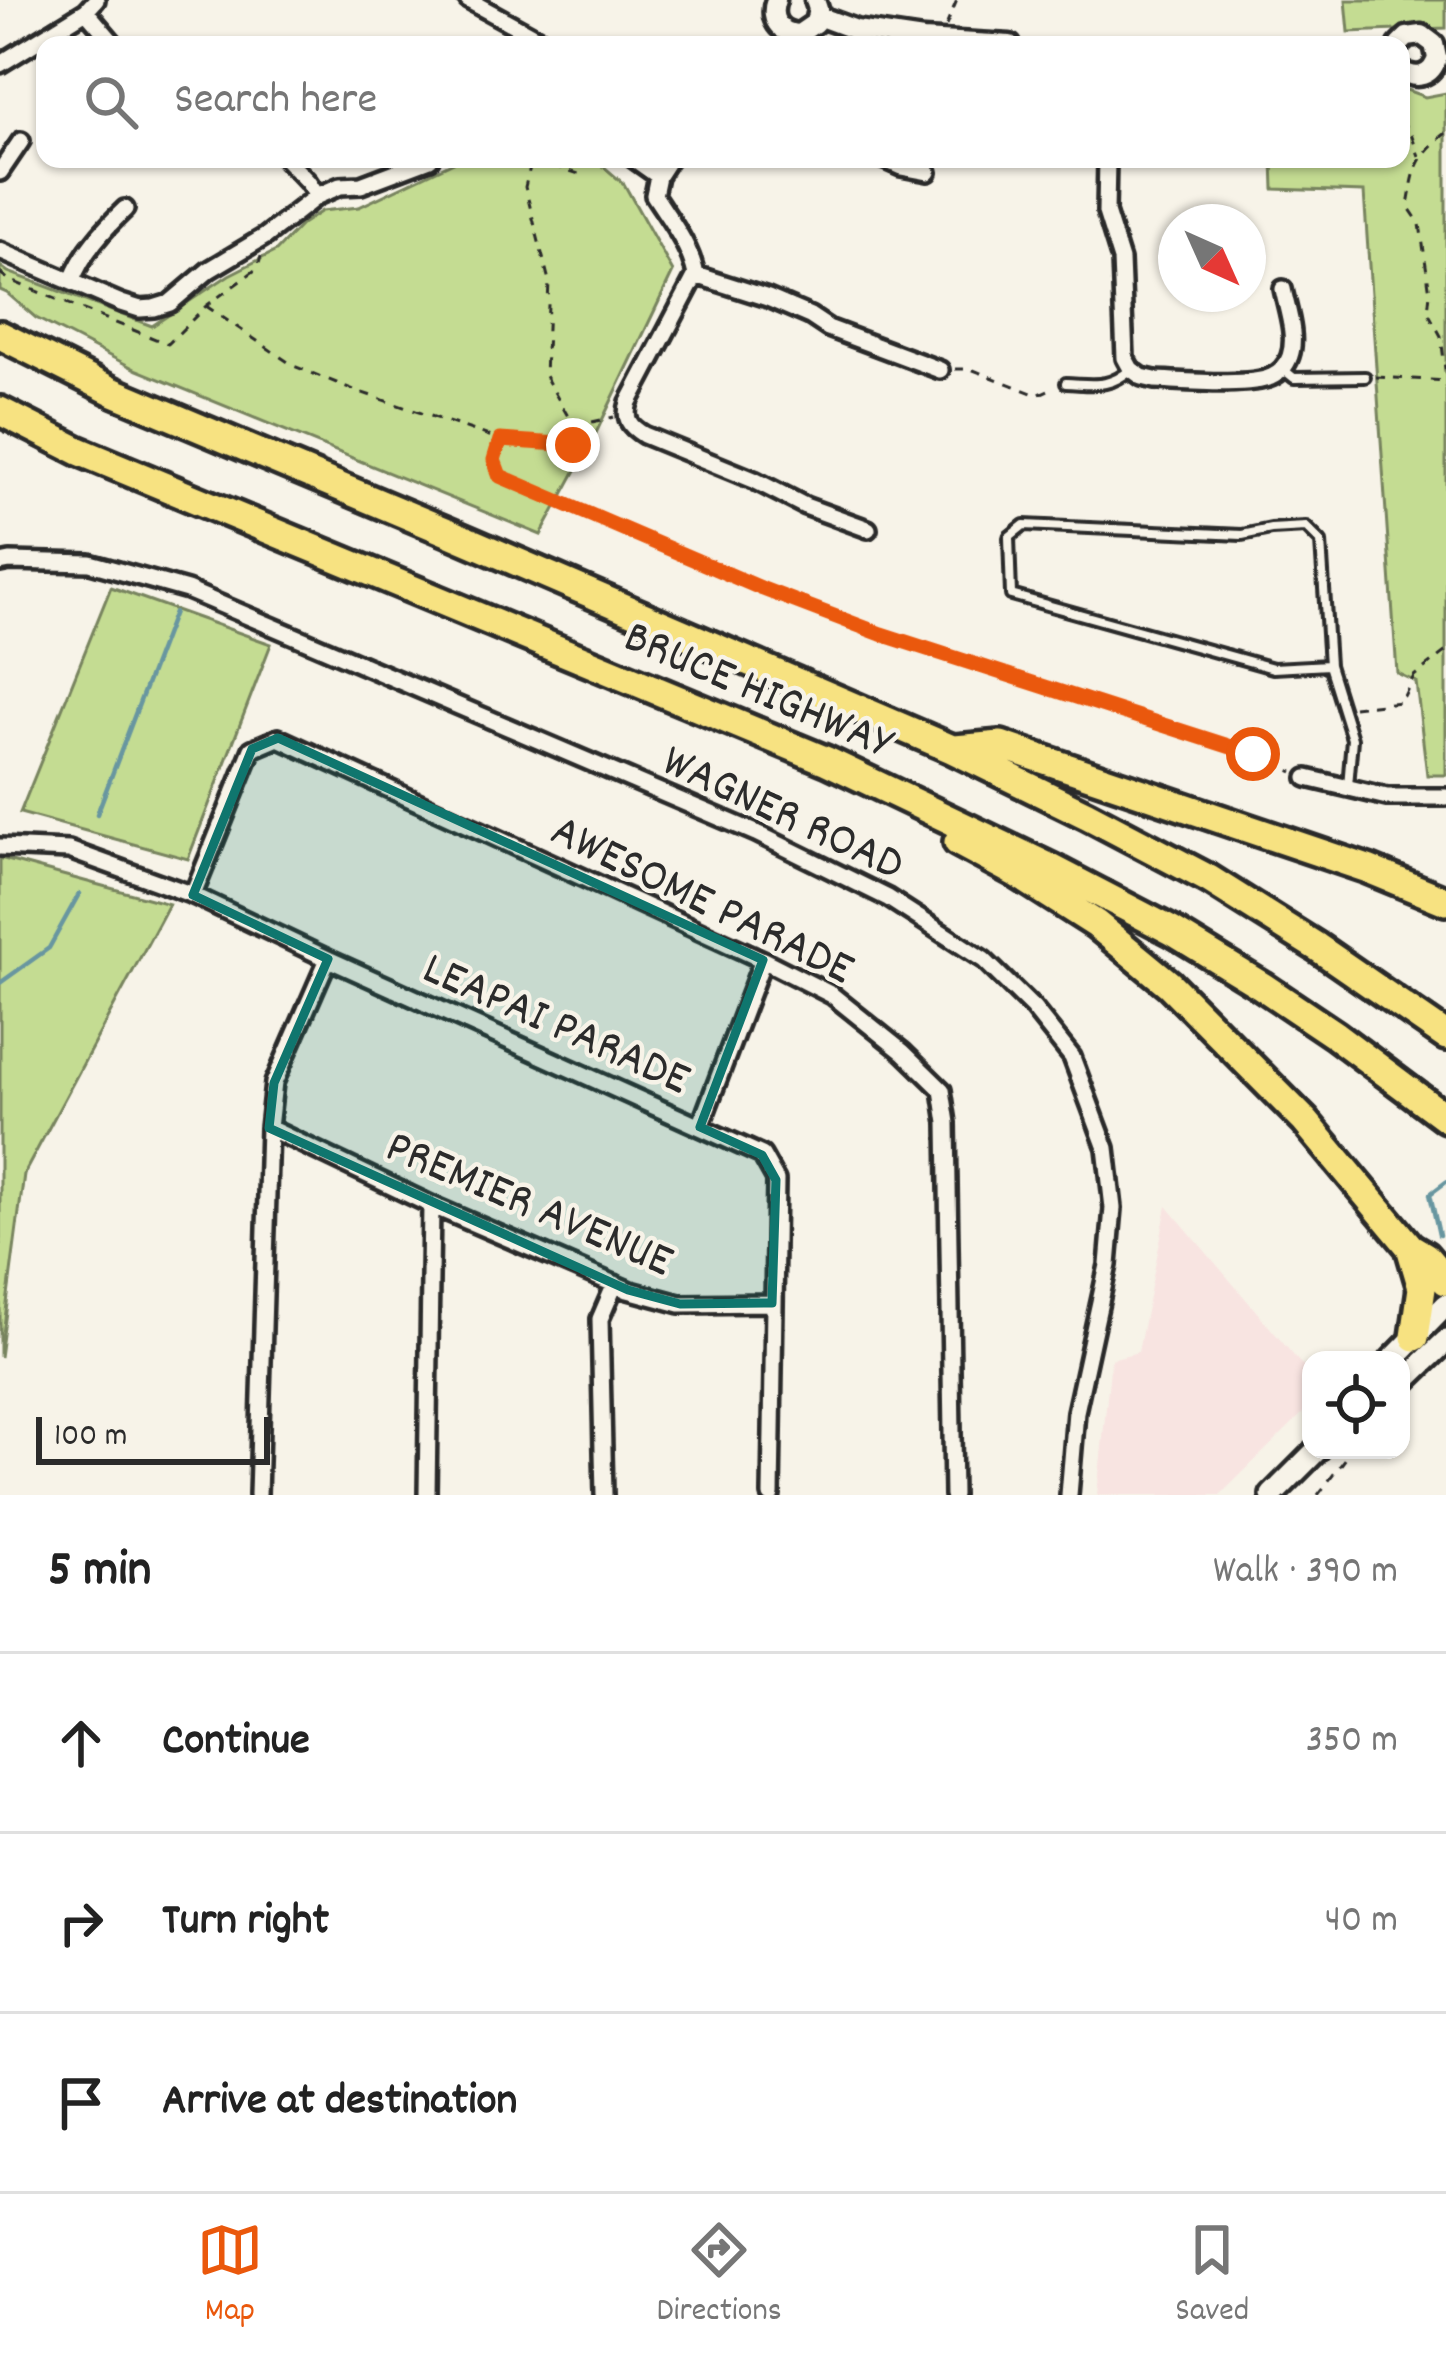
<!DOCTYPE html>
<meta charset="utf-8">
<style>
:root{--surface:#fff;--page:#f6f6f6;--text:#222;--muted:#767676;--line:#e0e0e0;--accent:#ea580c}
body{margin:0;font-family:Dekko,sans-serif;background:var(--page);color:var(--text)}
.controls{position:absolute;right:36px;bottom:36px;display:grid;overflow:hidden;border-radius:24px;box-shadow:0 3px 9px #0004}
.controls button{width:108px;height:108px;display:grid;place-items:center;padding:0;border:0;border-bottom:3px solid var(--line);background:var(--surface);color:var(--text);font:60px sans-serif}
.compass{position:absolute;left:1158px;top:204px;width:108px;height:108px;border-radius:50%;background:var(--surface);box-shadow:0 3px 9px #0004;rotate:135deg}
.scale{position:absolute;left:36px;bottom:30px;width:234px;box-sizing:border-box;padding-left:12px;border:6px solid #2b2b2b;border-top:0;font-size:33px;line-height:42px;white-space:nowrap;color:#2b2b2b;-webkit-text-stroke:9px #f7f3e8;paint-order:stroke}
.stop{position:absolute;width:36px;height:36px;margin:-27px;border:9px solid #ea580c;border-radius:50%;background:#fff}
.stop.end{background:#ea580c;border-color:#fff;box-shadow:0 3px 12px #0008}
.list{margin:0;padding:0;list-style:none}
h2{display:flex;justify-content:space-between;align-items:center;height:156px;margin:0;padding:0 48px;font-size:51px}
h2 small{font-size:39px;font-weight:400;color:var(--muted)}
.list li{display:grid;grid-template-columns:78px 1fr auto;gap:36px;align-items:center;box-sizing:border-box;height:180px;padding:0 48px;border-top:3px solid var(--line)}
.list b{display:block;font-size:45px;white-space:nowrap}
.list em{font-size:39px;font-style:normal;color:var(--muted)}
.icon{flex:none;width:66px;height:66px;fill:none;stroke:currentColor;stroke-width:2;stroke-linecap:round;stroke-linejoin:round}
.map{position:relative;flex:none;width:1446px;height:1495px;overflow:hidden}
.search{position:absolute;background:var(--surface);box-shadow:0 3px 9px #0004;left:36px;right:36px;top:36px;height:132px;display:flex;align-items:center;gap:30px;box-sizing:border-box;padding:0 42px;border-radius:24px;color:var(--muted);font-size:45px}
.sheet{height:696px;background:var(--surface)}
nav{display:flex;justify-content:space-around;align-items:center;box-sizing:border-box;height:168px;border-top:3px solid var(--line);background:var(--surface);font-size:33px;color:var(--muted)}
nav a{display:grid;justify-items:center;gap:6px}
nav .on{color:var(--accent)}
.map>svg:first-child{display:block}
</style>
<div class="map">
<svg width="1446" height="1495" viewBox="0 0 1446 1495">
<rect width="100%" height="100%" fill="#f7f3e8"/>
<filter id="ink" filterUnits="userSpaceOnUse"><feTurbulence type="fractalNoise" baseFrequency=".00833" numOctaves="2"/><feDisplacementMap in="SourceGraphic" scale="24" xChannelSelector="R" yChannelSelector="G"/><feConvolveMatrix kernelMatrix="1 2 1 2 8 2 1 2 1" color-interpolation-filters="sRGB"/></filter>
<g filter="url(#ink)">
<path fill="#f8e4e1" d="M1167 1206 1311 1376V1405L1220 1495H1097L1111 1359 1138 1352Z"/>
<path fill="#c4dc92" stroke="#78845e" stroke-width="3" d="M1346 0H1446V28L1349 32Z
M1401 88 1425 97 1446 93V775H1427L1416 682 1397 673 1364 192 1274 189 1273 159H1401Z
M460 159H595L624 184 673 272 595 435 541 535 137 370 36 318 7 293 0 290V266L8 272 152 326 229 275 276 251 302 224 322 211 359 207Z
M111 587 271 644 188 859 20 813Z
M0 858 169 904 24 1174 0 1357Z"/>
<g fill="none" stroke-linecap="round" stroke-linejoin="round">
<path stroke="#6796a0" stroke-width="4.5" d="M97 814 174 612
M0 983 49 948 79 894
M1439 1235 1430 1194 1446 1182"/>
<defs>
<path id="service" d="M1283 369 1294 378 1365 377
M1066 383C1093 384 1109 389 1131 369
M1329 665 1321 542 1306 527 1271 529 1242 535 1024 525 1009 537 1011 595 1273 668 1329 665 1352 739 1348 786"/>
<path id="minor" d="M468 0 550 45
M86 11 115 45
M0 64 86 11 96 0
M286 159 308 182 317 196
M634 159 658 176
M669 159 658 176 654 195C670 220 690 245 696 275L629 402C624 419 629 426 644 435L754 480 805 506 868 529
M883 159 901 167 928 172
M1107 159 1106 212 1121 260 1125 358 1131 369 1142 377 1155 380C1183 381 1247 387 1271 377 1280 373 1287 365 1290 356 1297 336 1287 309 1283 289
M0 172 21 141
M0 251 121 303 140 309 154 308 170 303 209 270 266 236 317 196 340 186 361 185 430 159
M696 275 768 298 810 316 828 328 940 370
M72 280C83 252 103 230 125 209
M0 563 10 561 90 563 187 590 756 833 888 898 984 960 1033 1008 1072 1057 1106 1148 1113 1208 1108 1265 1076 1412 1069 1495
M1307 778 1387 797H1446
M0 847 69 850 193 895 328 959 762 1155 776 1180 771 1495
M193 895 252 749 278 738 763 960 832 995 903 1052 942 1090 947 1123 953 1495
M700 1127 763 960
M269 1128 431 1205 628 1290 680 1304 772 1303
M258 1495 269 1128 274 1083 328 959
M427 1495 431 1205
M604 1495 600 1319 615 1284"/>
<path id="tertiary" d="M776 0C769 19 779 33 799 34L815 23 818 9 815 0
M818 16 856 30 923 40 1010 45
M1399 45 1407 37 1422 35 1434 44 1437 58
M1401 70C1416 81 1432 76 1437 58"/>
<path id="secondary" d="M1392 1360 1446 1305
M1401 1384 1446 1341
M1272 1495 1317 1450"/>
<path id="motorway" d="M0 335 114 392 450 533 952 749 1087 815 1209 879 1317 947 1446 1036
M0 411 79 451 827 761 1051 868 1172 931 1262 986 1335 1035 1446 1118
M955 749 1001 745 1368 869 1446 901
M958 842 1016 873 1096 924 1169 984 1305 1121 1410 1247 1425 1256 1446 1281
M1410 1247 1422 1288 1415 1337"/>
</defs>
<use href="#service" stroke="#2b2b2b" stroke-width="16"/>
<use href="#minor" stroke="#2b2b2b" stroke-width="24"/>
<use href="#tertiary" stroke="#2b2b2b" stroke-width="27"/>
<use href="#secondary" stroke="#2b2b2b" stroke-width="30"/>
<use href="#motorway" stroke="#2b2b2b" stroke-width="36"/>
<path stroke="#2b2b2b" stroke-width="3" stroke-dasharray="9 9" stroke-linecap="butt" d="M946 26 957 0
M1401 120 1411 134 1419 156
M1446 133C1414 159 1415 167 1408 206L1420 224 1430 293 1428 312 1441 336 1446 378
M588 159 579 174 532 159 525 187 549 281 545 376 569 418 588 423 614 417
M0 273 9 280 168 344 206 306 258 268 261 256
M206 306 294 366 354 390 501 440 573 445 588 423
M955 369H971L1037 395 1053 388
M1376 377 1446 381
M501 440 494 460 500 476 763 589 881 634 1253 753 1293 772
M1353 707 1401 702 1414 676 1446 651
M1318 1495 1352 1450"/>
<use href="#service" stroke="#f7f3e8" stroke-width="8"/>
<use href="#minor" stroke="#f7f3e8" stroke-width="15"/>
<use href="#tertiary" stroke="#f7f3e8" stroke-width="18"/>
<use href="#secondary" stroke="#f7f3e8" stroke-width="21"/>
<use href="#motorway" stroke="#f7e281" stroke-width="27"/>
</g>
</g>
<g fill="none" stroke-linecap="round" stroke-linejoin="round" filter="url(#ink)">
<path stroke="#ea580c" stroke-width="15" d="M573 445 500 440 494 460 500 476 763 589 881 634 1253 754"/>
</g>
<path fill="#0f766e" fill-opacity="0.2" stroke="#0f766e" stroke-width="9" stroke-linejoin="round" d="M278 738 763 960 700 1127 762 1155 776 1180 772 1303 680 1304 628 1290 269 1128 274 1083 328 959 193 895 252 749Z"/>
<g text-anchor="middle" stroke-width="9" stroke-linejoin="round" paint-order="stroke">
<g font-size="48" fill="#2b2b2b" stroke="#f7f3e8">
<text transform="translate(760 686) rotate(23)" y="17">BRUCE HIGHWAY</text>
<text transform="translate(785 809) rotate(25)" y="17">WAGNER ROAD</text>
<text transform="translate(704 896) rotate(26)" y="17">AWESOME PARADE</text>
<text transform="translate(558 1020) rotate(24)" y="17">LEAPAI PARADE</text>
<text transform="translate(531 1200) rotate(23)" y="17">PREMIER AVENUE</text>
</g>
</g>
</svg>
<div class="controls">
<button><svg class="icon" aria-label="locate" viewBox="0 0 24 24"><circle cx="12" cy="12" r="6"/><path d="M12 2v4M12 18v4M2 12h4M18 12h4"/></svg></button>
</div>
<svg class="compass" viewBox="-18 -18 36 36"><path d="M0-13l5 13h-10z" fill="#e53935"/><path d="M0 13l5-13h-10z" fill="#767676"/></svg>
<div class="scale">100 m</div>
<div class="stop" style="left:1253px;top:754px"></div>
<div class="stop end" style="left:573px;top:445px"></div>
<div class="search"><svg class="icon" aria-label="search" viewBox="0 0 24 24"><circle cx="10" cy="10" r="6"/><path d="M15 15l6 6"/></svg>Search here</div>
</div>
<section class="sheet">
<h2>5 min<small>Walk · 390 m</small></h2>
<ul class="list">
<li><svg class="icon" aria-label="ahead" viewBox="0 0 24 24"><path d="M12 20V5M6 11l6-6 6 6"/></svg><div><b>Continue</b></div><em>350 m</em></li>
<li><svg class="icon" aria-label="right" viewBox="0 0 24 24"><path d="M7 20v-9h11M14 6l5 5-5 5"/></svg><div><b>Turn right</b></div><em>40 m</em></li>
<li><svg class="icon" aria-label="arrive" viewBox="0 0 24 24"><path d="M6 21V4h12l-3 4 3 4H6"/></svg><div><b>Arrive at destination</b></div></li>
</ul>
</section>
<nav>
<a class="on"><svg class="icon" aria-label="map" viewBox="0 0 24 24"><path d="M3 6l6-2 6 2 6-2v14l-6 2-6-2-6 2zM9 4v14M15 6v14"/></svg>Map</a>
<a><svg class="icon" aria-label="directions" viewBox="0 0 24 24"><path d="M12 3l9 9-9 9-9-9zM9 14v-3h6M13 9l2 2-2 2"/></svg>Directions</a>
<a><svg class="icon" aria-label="saved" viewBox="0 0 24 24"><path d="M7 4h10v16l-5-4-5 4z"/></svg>Saved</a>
</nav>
